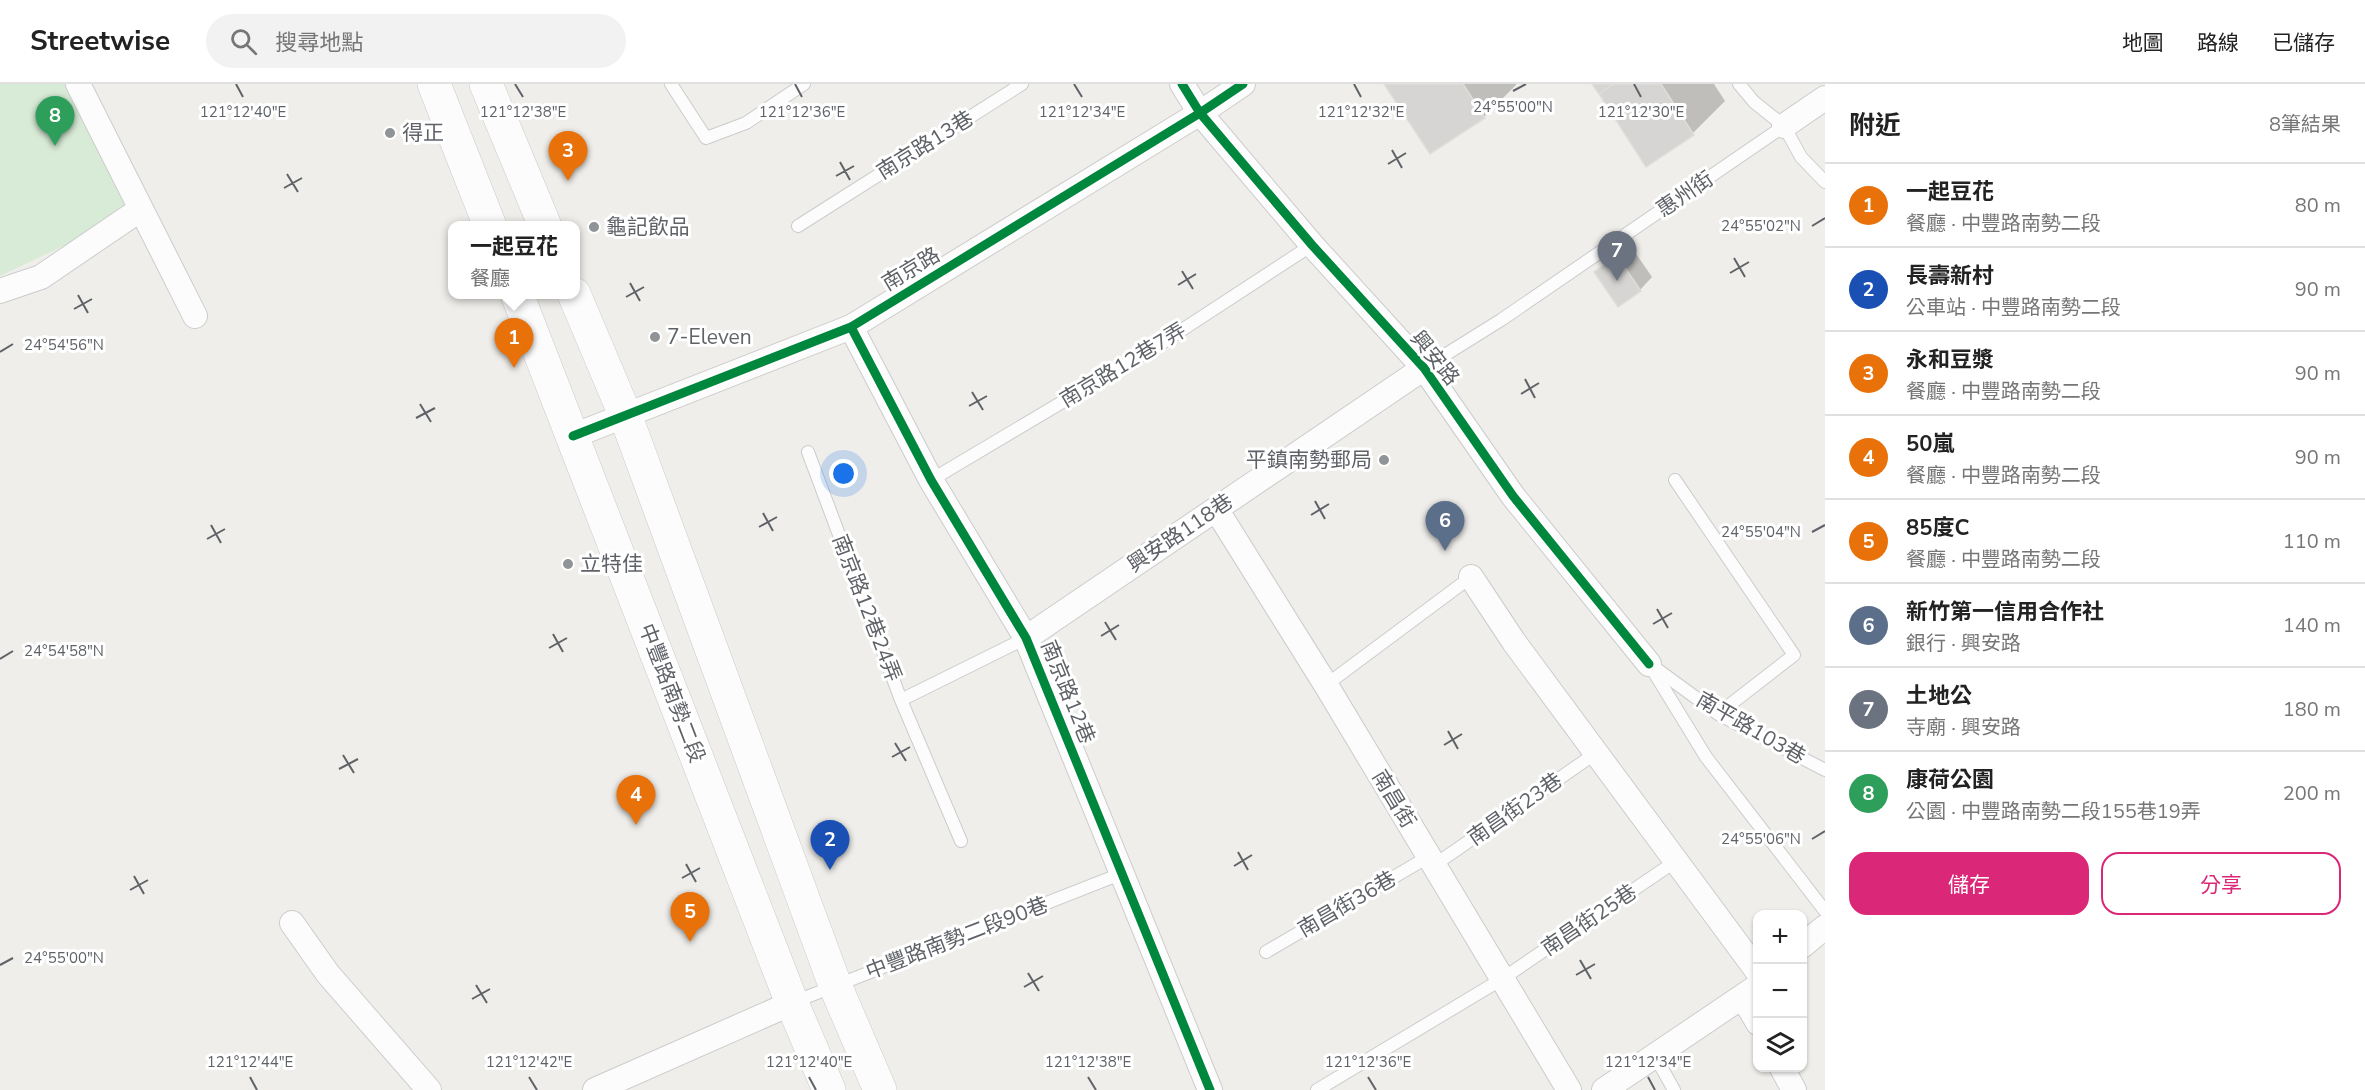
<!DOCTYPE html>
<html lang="zh-TW">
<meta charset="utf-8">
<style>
:root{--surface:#fff;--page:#f2f2f2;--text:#222;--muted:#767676;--line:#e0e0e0;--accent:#db2777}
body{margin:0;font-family:"Nunito Sans","Noto Sans TC",sans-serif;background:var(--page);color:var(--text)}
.controls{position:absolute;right:18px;bottom:18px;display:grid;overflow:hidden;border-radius:12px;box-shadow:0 2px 4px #0004}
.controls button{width:54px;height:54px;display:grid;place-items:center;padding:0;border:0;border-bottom:2px solid var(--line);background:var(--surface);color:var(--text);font:30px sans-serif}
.you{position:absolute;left:844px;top:390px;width:21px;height:21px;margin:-15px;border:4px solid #fff;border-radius:50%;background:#1a73e8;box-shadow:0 0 0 9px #1a73e833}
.badge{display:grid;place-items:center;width:39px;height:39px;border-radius:50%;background:var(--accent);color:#fff;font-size:20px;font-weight:700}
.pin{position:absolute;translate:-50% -50px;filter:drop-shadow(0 2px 3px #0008)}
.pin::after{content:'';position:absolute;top:32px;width:21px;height:18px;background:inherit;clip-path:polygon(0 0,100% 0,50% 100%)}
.popup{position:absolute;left:448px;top:137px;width:132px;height:78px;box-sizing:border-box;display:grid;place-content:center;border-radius:12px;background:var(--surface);filter:drop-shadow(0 2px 4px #0005);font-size:20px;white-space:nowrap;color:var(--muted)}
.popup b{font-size:22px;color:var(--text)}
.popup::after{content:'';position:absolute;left:50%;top:100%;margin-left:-12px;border:12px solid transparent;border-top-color:var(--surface)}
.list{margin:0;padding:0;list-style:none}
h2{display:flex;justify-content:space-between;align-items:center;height:78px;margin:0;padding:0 24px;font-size:26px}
h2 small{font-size:20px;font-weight:400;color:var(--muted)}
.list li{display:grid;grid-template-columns:39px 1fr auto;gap:18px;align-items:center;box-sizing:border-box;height:84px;padding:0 24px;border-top:2px solid var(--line)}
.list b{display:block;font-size:22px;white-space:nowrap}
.list p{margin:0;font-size:20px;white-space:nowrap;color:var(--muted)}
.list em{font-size:20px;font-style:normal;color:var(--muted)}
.actions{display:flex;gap:12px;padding:18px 24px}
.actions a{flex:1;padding:14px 0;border:2px solid var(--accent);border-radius:18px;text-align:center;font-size:21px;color:var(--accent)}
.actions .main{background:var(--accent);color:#fff}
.icon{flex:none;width:33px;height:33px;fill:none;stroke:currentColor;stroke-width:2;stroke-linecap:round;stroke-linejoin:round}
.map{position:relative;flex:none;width:1825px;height:1006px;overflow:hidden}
header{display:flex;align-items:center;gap:36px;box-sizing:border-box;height:84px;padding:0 30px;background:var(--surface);border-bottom:2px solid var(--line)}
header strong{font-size:28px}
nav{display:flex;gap:33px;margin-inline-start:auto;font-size:21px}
.search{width:420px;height:54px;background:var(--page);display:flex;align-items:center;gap:15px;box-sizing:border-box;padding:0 21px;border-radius:33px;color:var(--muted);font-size:22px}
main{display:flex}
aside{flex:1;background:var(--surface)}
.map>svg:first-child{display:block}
</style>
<header>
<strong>Streetwise</strong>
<div class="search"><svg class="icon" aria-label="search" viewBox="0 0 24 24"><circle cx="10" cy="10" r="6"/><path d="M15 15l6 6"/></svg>搜尋地點</div>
<nav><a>地圖</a><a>路線</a><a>已儲存</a></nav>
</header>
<main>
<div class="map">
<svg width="1825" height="1006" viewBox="0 0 1825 1006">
<rect width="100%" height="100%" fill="#efeeea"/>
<path fill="#d8ebd6" d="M0 0H77L141 125 0 192Z"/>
<path fill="#0003" d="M1386 0H1516V1L1484 33Z
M1594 0H1714L1725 17 1693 49 1646 80Z
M1630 161 1652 193 1640 206 1596 188 1609 176Z"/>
<path fill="#d6d5d3" stroke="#deddd9" stroke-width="1.5" d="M1384 0H1463L1485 34 1430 70Z
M1592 0H1613L1599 10Z
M1613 0H1661L1694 51 1646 83 1599 10Z
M1617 172 1641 207 1618 223 1594 188Z"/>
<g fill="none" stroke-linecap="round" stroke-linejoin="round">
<defs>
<path id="lane" d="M671 0 706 54 746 39 804 0
M1739 0 1754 18 1784 42 1801 73 1825 98
M798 142 1022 0
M1424 284 1501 236 1784 42
M808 368 901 616 1026 554
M931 396 1165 257 1312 161
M1675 396 1794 571 1718 630
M1649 580 1706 673 1825 827
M1654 583 1718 630 1825 686
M1326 601 1471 493
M901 616 961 757
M1433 782 1596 669
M1266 868 1428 773
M794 918 1123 789
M1655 972 1674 1006
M1317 1006 1502 895 1676 777"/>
<path id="street" d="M78 0 195 232
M1182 0 1200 29 1312 161 1424 284 1513 412 1649 580
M1784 42 1825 14
M0 207 41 193 141 125
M851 243 931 396 1026 554 1210 1006
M573 352 851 243 1200 29 1243 0
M1216 425 1326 601 1569 1006
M1471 493 1514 558 1758 888
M1026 554 1424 284
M292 839 328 890 429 1006
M1802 862 1825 843
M1743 913 1758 939
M1782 984 1794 1006
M595 1006 792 919
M1604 1006 1758 902"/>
<path id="secondary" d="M434 0 490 142
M486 0 545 142
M517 210 792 919 829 1006
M574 210 626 333 835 901 880 1006"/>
</defs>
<use href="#lane" stroke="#cbcccc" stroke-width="14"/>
<use href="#street" stroke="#cbcccc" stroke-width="26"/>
<use href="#secondary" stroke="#cacacb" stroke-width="34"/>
<use href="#lane" stroke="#fdfcfc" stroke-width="12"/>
<use href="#street" stroke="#fdfcfc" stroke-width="24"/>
<use href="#secondary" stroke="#fdfcfc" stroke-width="33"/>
<defs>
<path id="cycleway" d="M1182 0 1200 29 1312 161 1424 284 1513 412 1649 580
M851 243 931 396 1026 554 1210 1006
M573 352 851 243 1200 29 1243 0"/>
</defs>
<use href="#cycleway" stroke="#fff" stroke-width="13"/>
<use href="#cycleway" stroke="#00873e" stroke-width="9"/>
</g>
<path fill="none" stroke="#5f6368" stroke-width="2" d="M236 0 243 13M515 0 523 13M795 0 802 13M1074 0 1082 13M1354 0 1361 13M1634 0 1641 13M1513 7 1526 0M1392 66 1402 84M840 78 850 96M1388 80 1406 69M287 90 298 108M836 92 854 82M284 104 302 94M1812 142 1825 134M1734 174 1745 193M1182 187 1193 205M1730 189 1749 178M630 199 640 217M1178 201 1196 190M78 211 88 229M626 213 644 203M74 225 92 215M0 268 13 260M1525 295 1535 314M972 308 983 326M1521 310 1539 299M420 320 431 338M969 322 987 312M416 334 435 324M1315 417 1325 435M763 429 773 447M1311 431 1329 420M211 441 221 459M759 443 777 433M1812 448 1825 441M207 455 225 445M1657 525 1668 544M1105 538 1116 556M1653 540 1672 529M553 550 563 568M1101 552 1119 541M549 564 567 554M0 575 13 567M1448 647 1458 665M895 659 906 677M1444 661 1462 650M343 671 354 689M892 673 910 663M339 685 358 675M1812 755 1825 747M1238 768 1248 786M686 780 696 798M1234 782 1252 771M134 792 144 810M682 794 700 784M130 806 148 796M1580 876 1591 895M0 881 13 874M1028 889 1039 907M1576 891 1595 880M476 901 487 919M1024 903 1043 892M472 915 490 905M250 993 257 1006M529 993 537 1006M809 993 816 1006M1088 993 1096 1006M1368 993 1376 1006M1648 993 1655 1006"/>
<g fill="#919496" stroke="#fff" stroke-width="2">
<circle cx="390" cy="49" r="6"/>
<circle cx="594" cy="143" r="6"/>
<circle cx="655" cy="253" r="6"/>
<circle cx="1384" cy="376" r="6"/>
<circle cx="568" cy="480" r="6"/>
</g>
<g text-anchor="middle" stroke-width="6" stroke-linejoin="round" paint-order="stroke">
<g font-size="21" fill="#5f6368" stroke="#fff" text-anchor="start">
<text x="402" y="56">得正</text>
<text x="606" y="150">龜記飲品</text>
<text x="667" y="260">7-Eleven</text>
<text x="1372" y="383" text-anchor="end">平鎮南勢郵局</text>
<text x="580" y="487">立特佳</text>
</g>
<g font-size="21" fill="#5f6368" stroke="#fff">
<text transform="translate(925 61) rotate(-32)" y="7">南京路13巷</text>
<text transform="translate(1685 110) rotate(-34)" y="7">惠州街</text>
<text transform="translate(911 185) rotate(-31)" y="7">南京路</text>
<text transform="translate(1435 274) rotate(51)" y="7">興安路</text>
<text transform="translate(1123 281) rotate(-31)" y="7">南京路12巷7弄</text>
<text transform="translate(1180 449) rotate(-34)" y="7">興安路118巷</text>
<text transform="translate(867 524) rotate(69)" y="7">南京路12巷24弄</text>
<text transform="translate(1068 608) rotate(68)" y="7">南京路12巷</text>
<text transform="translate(672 609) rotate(69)" y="7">中豐路南勢二段</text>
<text transform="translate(1751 644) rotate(30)" y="7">南平路103巷</text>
<text transform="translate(1394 715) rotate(59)" y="7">南昌街</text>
<text transform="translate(1515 725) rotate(-35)" y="7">南昌街23巷</text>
<text transform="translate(1347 820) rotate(-30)" y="7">南昌街36巷</text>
<text transform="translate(1589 836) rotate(-34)" y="7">南昌街25巷</text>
<text transform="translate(957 854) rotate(-21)" y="7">中豐路南勢二段90巷</text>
</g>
</g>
<g font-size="15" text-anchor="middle" fill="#5f6368" stroke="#fff" stroke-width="6" stroke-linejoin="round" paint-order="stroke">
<text x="1513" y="28">24°55'00"N</text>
<text x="523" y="33">121°12'38"E</text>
<text x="802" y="33">121°12'36"E</text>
<text x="1082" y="33">121°12'34"E</text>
<text x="243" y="33">121°12'40"E</text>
<text x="1361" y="33">121°12'32"E</text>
<text x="1641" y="33">121°12'30"E</text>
<text x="1761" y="147">24°55'02"N</text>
<text x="64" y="266">24°54'56"N</text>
<text x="1761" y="453">24°55'04"N</text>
<text x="64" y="572">24°54'58"N</text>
<text x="1761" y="760">24°55'06"N</text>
<text x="64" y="879">24°55'00"N</text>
<text x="250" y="983">121°12'44"E</text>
<text x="529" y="983">121°12'42"E</text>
<text x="809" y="983">121°12'40"E</text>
<text x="1088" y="983">121°12'38"E</text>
<text x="1368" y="983">121°12'36"E</text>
<text x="1648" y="983">121°12'34"E</text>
</g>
</svg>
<div class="controls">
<button>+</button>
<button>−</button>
<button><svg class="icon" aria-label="layers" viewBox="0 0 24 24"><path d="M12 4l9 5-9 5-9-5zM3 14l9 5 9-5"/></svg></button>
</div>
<div class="you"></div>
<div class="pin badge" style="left:514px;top:284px;background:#e8710a">1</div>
<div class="popup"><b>一起豆花</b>餐廳</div>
<div class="pin badge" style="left:830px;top:786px;background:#1a4fb4">2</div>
<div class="pin badge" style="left:568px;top:97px;background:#e8710a">3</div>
<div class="pin badge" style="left:636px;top:741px;background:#e8710a">4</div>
<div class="pin badge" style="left:690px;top:858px;background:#e8710a">5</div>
<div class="pin badge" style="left:1445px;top:467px;background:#5c6f8a">6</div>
<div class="pin badge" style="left:1617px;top:197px;background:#6b7280">7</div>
<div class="pin badge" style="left:55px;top:62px;background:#2e9e5b">8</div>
</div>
<aside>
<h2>附近<small>8筆結果</small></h2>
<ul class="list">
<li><span class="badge" style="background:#e8710a">1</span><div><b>一起豆花</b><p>餐廳 · 中豐路南勢二段</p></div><em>80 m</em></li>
<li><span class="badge" style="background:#1a4fb4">2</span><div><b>長壽新村</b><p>公車站 · 中豐路南勢二段</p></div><em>90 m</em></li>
<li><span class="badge" style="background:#e8710a">3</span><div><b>永和豆漿</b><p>餐廳 · 中豐路南勢二段</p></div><em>90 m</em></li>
<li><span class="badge" style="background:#e8710a">4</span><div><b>50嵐</b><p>餐廳 · 中豐路南勢二段</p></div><em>90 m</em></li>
<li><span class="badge" style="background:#e8710a">5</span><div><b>85度C</b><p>餐廳 · 中豐路南勢二段</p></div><em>110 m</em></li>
<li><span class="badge" style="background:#5c6f8a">6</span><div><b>新竹第一信用合作社</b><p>銀行 · 興安路</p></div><em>140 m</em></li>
<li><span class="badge" style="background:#6b7280">7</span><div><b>土地公</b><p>寺廟 · 興安路</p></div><em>180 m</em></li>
<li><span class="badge" style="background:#2e9e5b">8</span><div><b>康荷公園</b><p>公園 · 中豐路南勢二段155巷19弄</p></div><em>200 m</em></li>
</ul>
<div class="actions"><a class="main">儲存</a><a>分享</a></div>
</aside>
</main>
